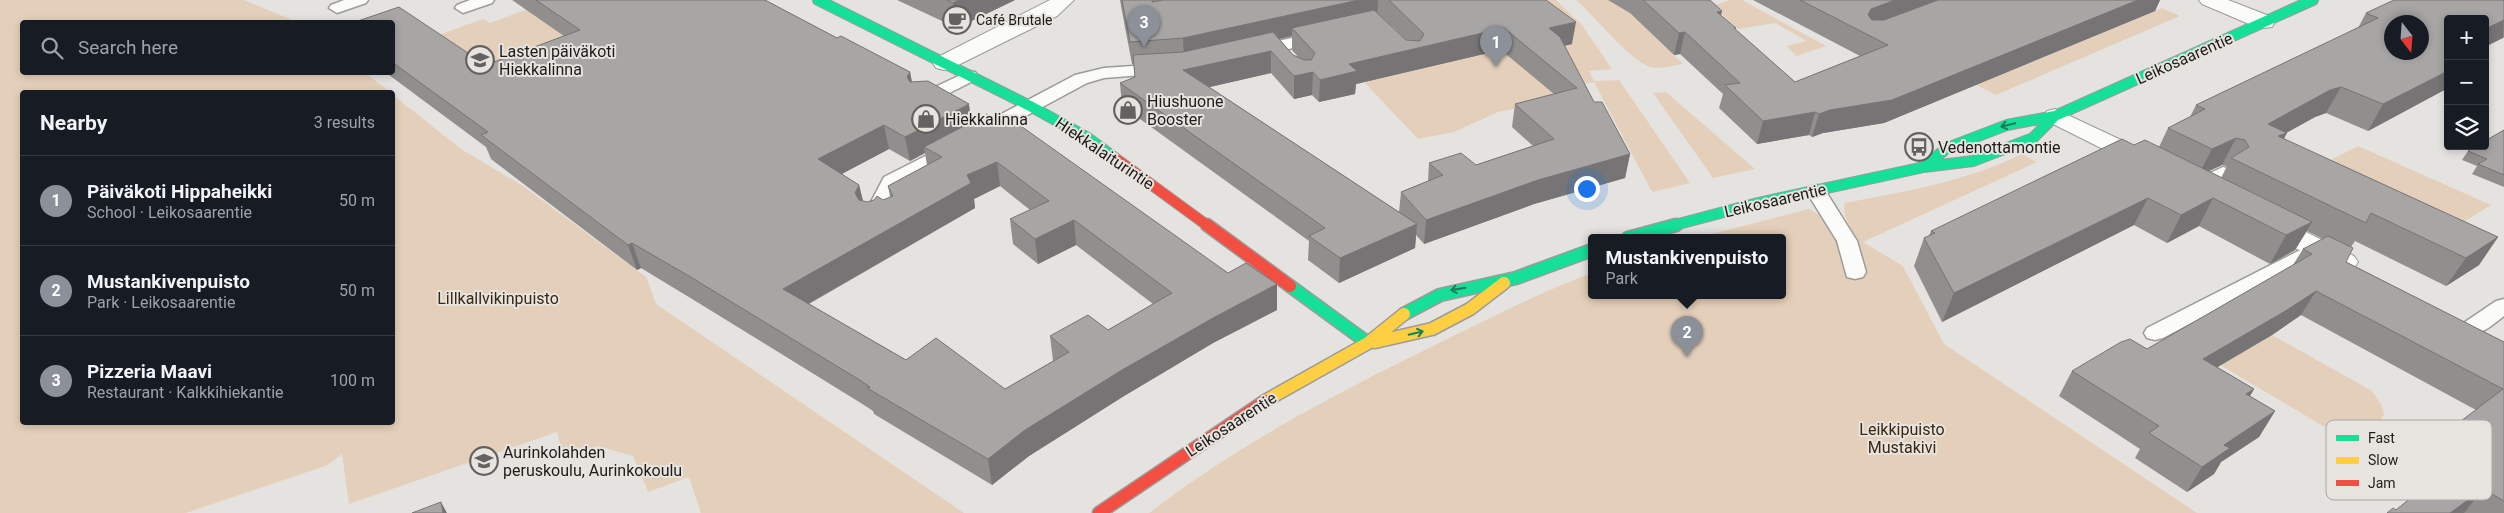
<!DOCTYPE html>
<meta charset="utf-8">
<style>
:root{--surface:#171b24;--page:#242831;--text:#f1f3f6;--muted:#9ea1a6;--line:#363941;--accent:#8c9099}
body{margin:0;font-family:Roboto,sans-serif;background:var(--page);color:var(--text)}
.controls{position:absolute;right:15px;top:15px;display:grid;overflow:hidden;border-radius:5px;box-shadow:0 2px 8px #0003}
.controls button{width:45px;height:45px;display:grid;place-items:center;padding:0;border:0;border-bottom:1px solid var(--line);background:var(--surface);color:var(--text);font:25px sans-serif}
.compass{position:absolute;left:2384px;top:15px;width:45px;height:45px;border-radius:50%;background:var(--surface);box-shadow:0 2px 8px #0003;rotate:163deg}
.you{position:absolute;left:1586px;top:188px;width:18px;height:18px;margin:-12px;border:4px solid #fff;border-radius:50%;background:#1a73e8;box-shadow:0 0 0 8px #1a73e833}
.badge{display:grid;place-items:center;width:32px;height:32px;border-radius:50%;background:var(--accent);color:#fff;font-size:16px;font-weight:700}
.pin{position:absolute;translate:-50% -41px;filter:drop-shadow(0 1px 2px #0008)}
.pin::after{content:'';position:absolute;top:26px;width:18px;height:15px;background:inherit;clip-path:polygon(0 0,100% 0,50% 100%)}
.popup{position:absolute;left:1588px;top:234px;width:198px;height:65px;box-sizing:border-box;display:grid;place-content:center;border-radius:5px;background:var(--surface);filter:drop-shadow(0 1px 4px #0005);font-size:16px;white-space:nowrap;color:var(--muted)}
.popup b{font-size:19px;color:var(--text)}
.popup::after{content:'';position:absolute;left:50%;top:100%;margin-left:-10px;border:10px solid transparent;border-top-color:var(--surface)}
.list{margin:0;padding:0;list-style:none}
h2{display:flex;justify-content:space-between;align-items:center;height:65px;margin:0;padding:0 20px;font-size:21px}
h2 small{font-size:16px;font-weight:400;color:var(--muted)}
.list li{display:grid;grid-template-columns:32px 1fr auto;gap:15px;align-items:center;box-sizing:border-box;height:90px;padding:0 20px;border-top:1px solid var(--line)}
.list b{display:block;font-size:19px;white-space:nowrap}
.list p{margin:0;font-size:16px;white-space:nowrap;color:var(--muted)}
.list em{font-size:16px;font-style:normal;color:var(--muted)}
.icon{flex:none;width:28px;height:28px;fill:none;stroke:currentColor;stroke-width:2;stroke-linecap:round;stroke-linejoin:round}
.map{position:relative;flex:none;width:2504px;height:513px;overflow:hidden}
.search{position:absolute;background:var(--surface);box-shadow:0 2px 8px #0003;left:20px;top:20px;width:375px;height:55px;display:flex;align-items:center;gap:12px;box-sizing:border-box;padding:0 18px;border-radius:5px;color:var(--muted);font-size:19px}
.panel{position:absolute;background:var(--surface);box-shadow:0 2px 8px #0003;left:20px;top:90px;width:375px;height:335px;border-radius:5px}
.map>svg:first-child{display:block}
</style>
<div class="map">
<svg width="2504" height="513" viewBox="0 0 2504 513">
<rect width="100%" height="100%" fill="#e5e3e0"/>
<path fill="#e4d0ba" d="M0 0H244L297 22H22V72L365 73 390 92H22V422H392L393 95 461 149 523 186 646 277 656 304 964 513H701L689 477 648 492 633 456 598 446 563 458 557 432 349 504 342 454 328 465 186 513H0Z
M1531 0H1556L1582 25 1612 69 1589 71 1594 81 1619 80 1690 183 1653 192 1651 190 1594 82 1583 84 1539 104 1498 112 1454 132 1418 139 1364 82 1442 64Z
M1576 0H1617L1683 64C1675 65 1665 68 1656 68 1633 67 1595 15 1576 0Z
M1730 0H1742L1826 46 1797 56 1786 46 1807 41 1775 23 1738 29 1713 6Z
M2162 8 2180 16 1996 95 1931 62 1900 38 1986 81Z
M528 9 607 45 484 98 425 40 483 19 490 23Z
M1666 92 1755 169 1713 178 1653 93Z
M2358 146 2491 205 2451 230 2317 167Z
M2022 154 2037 162 1863 242 1903 266 1944 344 2197 513H1149C1237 445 1337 393 1437 344 1488 319 1538 293 1592 273V296H1782V238H1696L1809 209 1855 237C1850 225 1842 216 1845 203 1906 191 1965 182 2022 154Z
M2272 335 2372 391 2381 404 2384 415 2378 424 2367 430 2349 432 2328 429 2220 365Z"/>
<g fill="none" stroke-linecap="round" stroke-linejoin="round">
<defs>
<path id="lane" d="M344 0H368L366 3 337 13 329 8 331 5Z
M470 0H494L492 3 463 13 455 8 457 5Z
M1319 32 1325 33 1327 37 1325 41 1256 56 1250 55 1247 51 1250 47Z
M1162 64 1168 65 1171 69 1168 73 1104 78 1087 83 985 138H971L969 134 971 130 1075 75 1104 68Z
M969 71 975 72 978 76 975 80 928 104H916L913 100 916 96Z
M951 143 958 145 961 149 958 153 899 185 879 223 872 225 865 223 862 219 884 177Z
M2223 167 2230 169 2233 173 2230 177 2203 191H2189L2186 187 2189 183Z
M1816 185 1823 187 1857 241 1866 272 1863 277 1855 279 1847 277 1837 241 1806 191 1809 187Z
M2316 242 2323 243 2327 248 2323 253 2163 338 2155 340 2147 338 2144 333 2147 328Z
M2504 299V316C2492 325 2481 337 2465 332L2462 327 2465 322 2496 301Z"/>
<path id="street" d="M1050 0H1074L1057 16 952 68 944 70 936 68 933 63 936 58Z
M2199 0H2228L2272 17 2275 22 2272 27 2264 28 2256 27 2202 4Z
M2055 109 2155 156 2159 161 2155 166 2146 169 2137 166 2047 121 2043 116 2047 111Z
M2269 216 2278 218 2354 256 2358 262 2354 268 2344 271 2334 268 2260 230 2256 224 2260 218Z"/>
<path id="fast-far1" d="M818 0 1030 106 1088 138 1115 158
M1926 165 1947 148 2007 125 2055 116 2313 0
M1671 226 1758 203 1924 167 1973 161 2033 138 2055 116"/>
<path id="fast" d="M1628 238 1676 225
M1290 286 1368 343
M1404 314 1440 295 1516 278 1592 250"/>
<path id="slow" d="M1375 342 1432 329 1470 309 1504 283
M1265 401 1368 343 1404 314"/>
<path id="jam-far1" d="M1115 158 1208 226"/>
<path id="jam" d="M1207 225 1290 286
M1099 513 1265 401"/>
</defs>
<use href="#lane" stroke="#9c9b99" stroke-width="3"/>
<use href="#street" stroke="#9c9b99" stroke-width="2"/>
<use href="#fast-far1" stroke="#9c9b99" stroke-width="12"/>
<use href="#fast" stroke="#9c9b99" stroke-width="15"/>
<use href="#slow" stroke="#9c9b99" stroke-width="15"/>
<use href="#jam-far1" stroke="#9c9b99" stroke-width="12"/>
<use href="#jam" stroke="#9c9b99" stroke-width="15"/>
<use href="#lane" fill="#fbfbfa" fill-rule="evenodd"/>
<use href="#street" fill="#fbfbfa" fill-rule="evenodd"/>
<use href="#fast-far1" stroke="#16e098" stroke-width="10"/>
<use href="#fast" stroke="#16e098" stroke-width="12"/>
<use href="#slow" stroke="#ffcf43" stroke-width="12"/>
<use href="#jam-far1" stroke="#f24e42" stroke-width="10"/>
<use href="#jam" stroke="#f24e42" stroke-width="12"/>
</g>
<path fill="#908f8e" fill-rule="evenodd" d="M512 0H765L837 38 910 72 912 82 971 122 1277 310 1213 343 1124 396 1029 456 992 485 874 414 873 411 864 405 697 302 641 268 637 270 491 159 486 147 385 72H392V22L486 65 564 36ZM889 149 910 161 925 153 927 165 888 186 890 197 883 200 867 202 863 201 859 185 841 174ZM1000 186 1030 210 1010 219 1013 244 1038 264 1076 245 1153 304 1108 330 1050 336 1053 361 1005 389 906 360 809 304 975 208 974 199Z
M897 0H1015L957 28Z
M1120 0H1546L1572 44 1564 46 1594 102 1630 154 1625 178 1534 204 1424 244 1416 235 1415 248 1339 283 1308 260 1309 241 1122 106 1120 83 1135 78 1134 64H1132L1121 6ZM1382 18 1384 19 1407 40ZM1292 36V50L1298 57 1293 55 1279 39ZM1501 50 1554 94 1515 104 1512 127 1533 146 1476 165 1429 163 1428 181 1401 192 1399 212 1209 87 1271 73 1294 99 1312 95 1319 102 1355 94 1356 84Z
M1608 0H1710L1721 16 1735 30 1795 82 1860 56 1753 0H2160L2155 11 1884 123 1823 133 1812 137 1809 135 1757 144 1719 108 1723 94 1680 54 1674 55 1630 13Z
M2504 0V38L2448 19V88L2368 131 2326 113 2315 117 2286 133 2284 139 2498 237 2479 265 2446 286 2355 241 2351 247 2346 262 2504 342V513H2387L2396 510 2421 490 2400 478 2419 453 2476 410 2301 315 2272 335 2217 367 2254 389 2250 396 2275 411 2259 437 2221 462 2214 474 2187 492 2135 458 2140 449 2059 396 2072 371 2147 349 2293 265 2303 249 2323 239 2307 231 2295 250 2270 264 2199 226 2167 243 2134 225 1942 322 1914 266 1924 238 1929 236 1931 231 2134 145 2159 147 2168 128 2190 117 2196 105 2358 28 2366 13ZM2222 165 2227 166 2221 178 2209 171Z
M2504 130V187L2472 174 2477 166 2462 160 2468 151Z"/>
<path fill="#767474" d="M959 0H1015L957 28 953 3Z
M1359 0H1378L1377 17 1292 28V36L1184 60 1183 38Z
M1895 0H1947L1864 30 1868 15 1871 9Z
M2138 0H2160L2155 11 1884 123 1823 133 1812 137 1819 114Z
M1722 11 1717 32V12Z
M2504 20 2503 38 2485 47V29Z
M1576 22 1572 44 1545 50 1549 28Z
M1504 28 1501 50 1356 84 1355 94 1319 102 1320 80 1349 64Z
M1685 32 1680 54 1674 55 1679 33Z
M1271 51V73L1184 93 1183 70Z
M2448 71V88L2368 131 2383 104Z
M910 72 914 95 907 77Z
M1313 72 1312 95 1294 99V76Z
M2341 87 2326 113 2315 117 2284 134 2287 133 2272 160 2268 124 2330 90Z
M969 104 972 128 924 147 925 153 910 161 905 137Z
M1815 112 1809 135 1757 144 1763 121Z
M884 125 889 149 823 184 818 159Z
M2236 138 2222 165 2198 176 2212 149Z
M1630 154 1625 178 1534 204 1424 244 1426 220 1538 180Z
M997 162 1000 186 974 199 975 208 790 314 783 289 967 175Z
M859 185 865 210 855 193Z
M2148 198 2134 225 1942 322 1954 293Z
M2213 198 2199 226 2167 243 2181 215Z
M1074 220 1076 245 1038 264 1035 239Z
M2312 222 2295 250 2270 264 2286 235Z
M1417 224 1415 248 1339 283 1340 258Z
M2498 237 2479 265 2446 286 2466 258Z
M632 243 641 268 637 270 628 245Z
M1277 284V310L1213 343 1124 396 1029 456 992 485 988 459 1025 430 1122 370 1213 318Z
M2316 291 2301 315 2272 335 2189 384 2203 359Z
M2254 389 2239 414 2246 394Z
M2275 411 2259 437 2221 462 2214 474 2187 492 2202 467 2224 445Z
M2483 489 2464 513H2450Z
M441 502 447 513H443Z"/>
<path fill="#a8a6a5" stroke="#767474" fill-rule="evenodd" d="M536 0H765L837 38 841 36 910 72 907 77 910 82 928 81 969 104 905 137 884 125 818 159 859 185 855 193 859 200 867 202 874 200 877 196 883 200 893 196 888 186 942 157 924 147 987 114 1012 126 1018 124 1228 273 1246 263 1277 284 1213 318 1122 370 1025 430 988 459 867 388 870 387 858 379 689 276 632 243 628 245 481 135 488 132 392 62V22H355L399 7 486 65 580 30ZM997 162 1049 201 1010 219 1035 239 1074 220 1172 293 1108 330 1088 315 1050 336 1069 352 1005 389 936 338 906 360 783 289 971 183 967 175Z
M947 0H959L953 3Z
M1122 0H1153L1152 2 1163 0H1359L1183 38 1130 42Z
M1389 0H1546L1576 22 1549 28 1560 37 1594 102H1602L1630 154 1538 180 1426 220 1401 192 1443 175 1429 163 1461 153 1476 165 1554 139 1515 104 1577 88 1504 28 1349 64 1357 71 1320 80 1313 72 1294 76 1271 51 1183 70 1417 224 1340 258 1309 236 1325 228 1120 83 1135 77 1133 55 1183 52 1273 32 1293 55 1304 60H1311L1315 53 1292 28 1374 10 1406 40 1420 41 1424 34Z
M1643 0H1710L1722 11 1717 12 1736 28H1734L1795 82 1888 45 1800 0H1895L1871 9 1868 15 1872 20H1884L1938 0H2138L1892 100 1830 110 1819 114 1815 112 1763 121 1725 85 1740 83 1685 32 1679 33Z
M2394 0H2504V20L2485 29V19H2448V71L2383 104 2341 87 2330 90 2268 124 2287 133 2278 136 2498 237 2466 258 2371 213 2366 223 2231 158 2249 147 2245 140 2236 138 2212 149 2168 128 2205 109 2196 105 2378 18 2366 13ZM2392 22H2422V52H2392Z
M2504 130V175L2478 164 2487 159 2468 151 2476 146H2485V141Z
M2122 139 2134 145 2145 140 2312 222 2286 235 2213 198 2181 215 2148 198 1954 293 1924 238 1935 233 1931 231Z
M2328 236 2353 248 2346 262 2504 342V501L2483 489 2450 513H2387L2393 508 2396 510 2447 468 2419 453 2503 389 2316 291 2287 310 2203 359 2254 389 2246 394 2275 411 2224 445 2230 448 2202 467 2149 433 2159 426 2072 371 2121 342 2130 339 2147 349 2312 254 2303 249Z
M441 502 443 513H412Z"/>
<defs><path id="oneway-shaft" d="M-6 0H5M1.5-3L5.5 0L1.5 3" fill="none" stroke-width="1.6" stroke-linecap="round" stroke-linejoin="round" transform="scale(1.25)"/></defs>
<g stroke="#1a7e5a">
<use href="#oneway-shaft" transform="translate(2008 125) rotate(166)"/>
<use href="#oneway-shaft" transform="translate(1458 289) rotate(170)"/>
<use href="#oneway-shaft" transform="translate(1416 333) rotate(-13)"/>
</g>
<defs>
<symbol id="cafe-ring" viewBox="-11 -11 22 22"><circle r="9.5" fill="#e7e3de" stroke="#646260" stroke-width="1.5"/><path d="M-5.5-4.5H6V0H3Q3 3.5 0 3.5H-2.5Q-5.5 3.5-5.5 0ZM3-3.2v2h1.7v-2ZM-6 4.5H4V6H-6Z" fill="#646260"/></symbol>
<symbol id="school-ring" viewBox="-11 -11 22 22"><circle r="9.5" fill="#e7e3de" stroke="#646260" stroke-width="1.5"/><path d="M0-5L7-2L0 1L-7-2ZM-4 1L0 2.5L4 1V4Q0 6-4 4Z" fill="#646260"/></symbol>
<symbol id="shop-ring" viewBox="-11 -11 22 22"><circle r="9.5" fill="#e7e3de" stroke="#646260" stroke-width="1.5"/><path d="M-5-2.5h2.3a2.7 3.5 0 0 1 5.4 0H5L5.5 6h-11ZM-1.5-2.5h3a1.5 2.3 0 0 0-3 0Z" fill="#646260"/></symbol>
<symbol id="bus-ring" viewBox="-11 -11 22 22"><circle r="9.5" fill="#e7e3de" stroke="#646260" stroke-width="1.5"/><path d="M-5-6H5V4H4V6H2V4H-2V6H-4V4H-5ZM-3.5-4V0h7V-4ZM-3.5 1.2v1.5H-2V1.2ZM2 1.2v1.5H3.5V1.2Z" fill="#646260"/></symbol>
</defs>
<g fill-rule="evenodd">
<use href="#cafe-ring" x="941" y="4" width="32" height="32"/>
<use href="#school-ring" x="464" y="44" width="32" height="32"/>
<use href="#shop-ring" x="1112" y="94" width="32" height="32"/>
<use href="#shop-ring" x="910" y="103" width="32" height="32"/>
<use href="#bus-ring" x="1903" y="131" width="32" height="32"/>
<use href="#school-ring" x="468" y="445" width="32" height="32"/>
</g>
<g text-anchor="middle" stroke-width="4" stroke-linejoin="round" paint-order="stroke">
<g font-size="14" fill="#1e1c1b" stroke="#e7e3de" text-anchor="start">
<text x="976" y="25">Café Brutale</text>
</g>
<g font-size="16" fill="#1e1c1b" stroke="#e7e3de" text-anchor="start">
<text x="499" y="57">Lasten päiväkoti<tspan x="499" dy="18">Hiekkalinna</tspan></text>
<text x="1147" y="107">Hiushuone<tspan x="1147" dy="18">Booster</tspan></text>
<text x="945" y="125">Hiekkalinna</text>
<text x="1938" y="153">Vedenottamontie</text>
<text x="503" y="458">Aurinkolahden<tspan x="503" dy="18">peruskoulu, Aurinkokoulu</tspan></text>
</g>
<g font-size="16" fill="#1e1c1b" stroke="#e7e3de">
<text transform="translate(2184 58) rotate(-24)" y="6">Leikosaarentie</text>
<text transform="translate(1105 153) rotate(34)" y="6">Hiekkalaiturintie</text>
<text transform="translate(1775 200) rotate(-13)" y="6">Leikosaarentie</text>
<text transform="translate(1231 424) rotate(-33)" y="6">Leikosaarentie</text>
</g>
<g font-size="16" fill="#3a2810" stroke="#e7e3de">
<text x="498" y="304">Lillkallvikinpuisto</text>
<text x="1902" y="435">Leikkipuisto<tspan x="1902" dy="18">Mustakivi</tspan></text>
</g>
</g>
<rect x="2326" y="420" width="166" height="80" rx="8" fill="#e7e3de" stroke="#aba7a4" stroke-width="1"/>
<rect x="2336" y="435" width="23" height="6" fill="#16e098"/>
<rect x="2336" y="457" width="23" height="7" fill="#ffcf43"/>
<rect x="2336" y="480" width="23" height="6" fill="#f24e42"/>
<g font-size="14" fill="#1e1c1b">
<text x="2368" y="443">Fast</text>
<text x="2368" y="465">Slow</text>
<text x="2368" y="488">Jam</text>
</g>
</svg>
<div class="controls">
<button>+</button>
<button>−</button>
<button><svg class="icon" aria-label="layers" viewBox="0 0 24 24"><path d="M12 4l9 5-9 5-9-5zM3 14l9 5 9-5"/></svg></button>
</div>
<svg class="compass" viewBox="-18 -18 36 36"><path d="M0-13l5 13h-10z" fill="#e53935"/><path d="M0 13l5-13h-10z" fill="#9ea1a6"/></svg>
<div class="you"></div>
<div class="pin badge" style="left:1496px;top:67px">1</div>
<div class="pin badge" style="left:1687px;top:357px">2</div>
<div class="popup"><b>Mustankivenpuisto</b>Park</div>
<div class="pin badge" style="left:1144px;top:47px">3</div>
<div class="search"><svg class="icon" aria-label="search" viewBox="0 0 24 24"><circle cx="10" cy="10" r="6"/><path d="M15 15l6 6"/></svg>Search here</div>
<section class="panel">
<h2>Nearby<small>3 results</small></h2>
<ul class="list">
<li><span class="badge">1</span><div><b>Päiväkoti Hippaheikki</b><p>School · Leikosaarentie</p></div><em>50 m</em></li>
<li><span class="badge">2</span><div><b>Mustankivenpuisto</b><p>Park · Leikosaarentie</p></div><em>50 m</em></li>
<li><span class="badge">3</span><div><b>Pizzeria Maavi</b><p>Restaurant · Kalkkihiekantie</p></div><em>100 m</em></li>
</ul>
</section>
</div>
